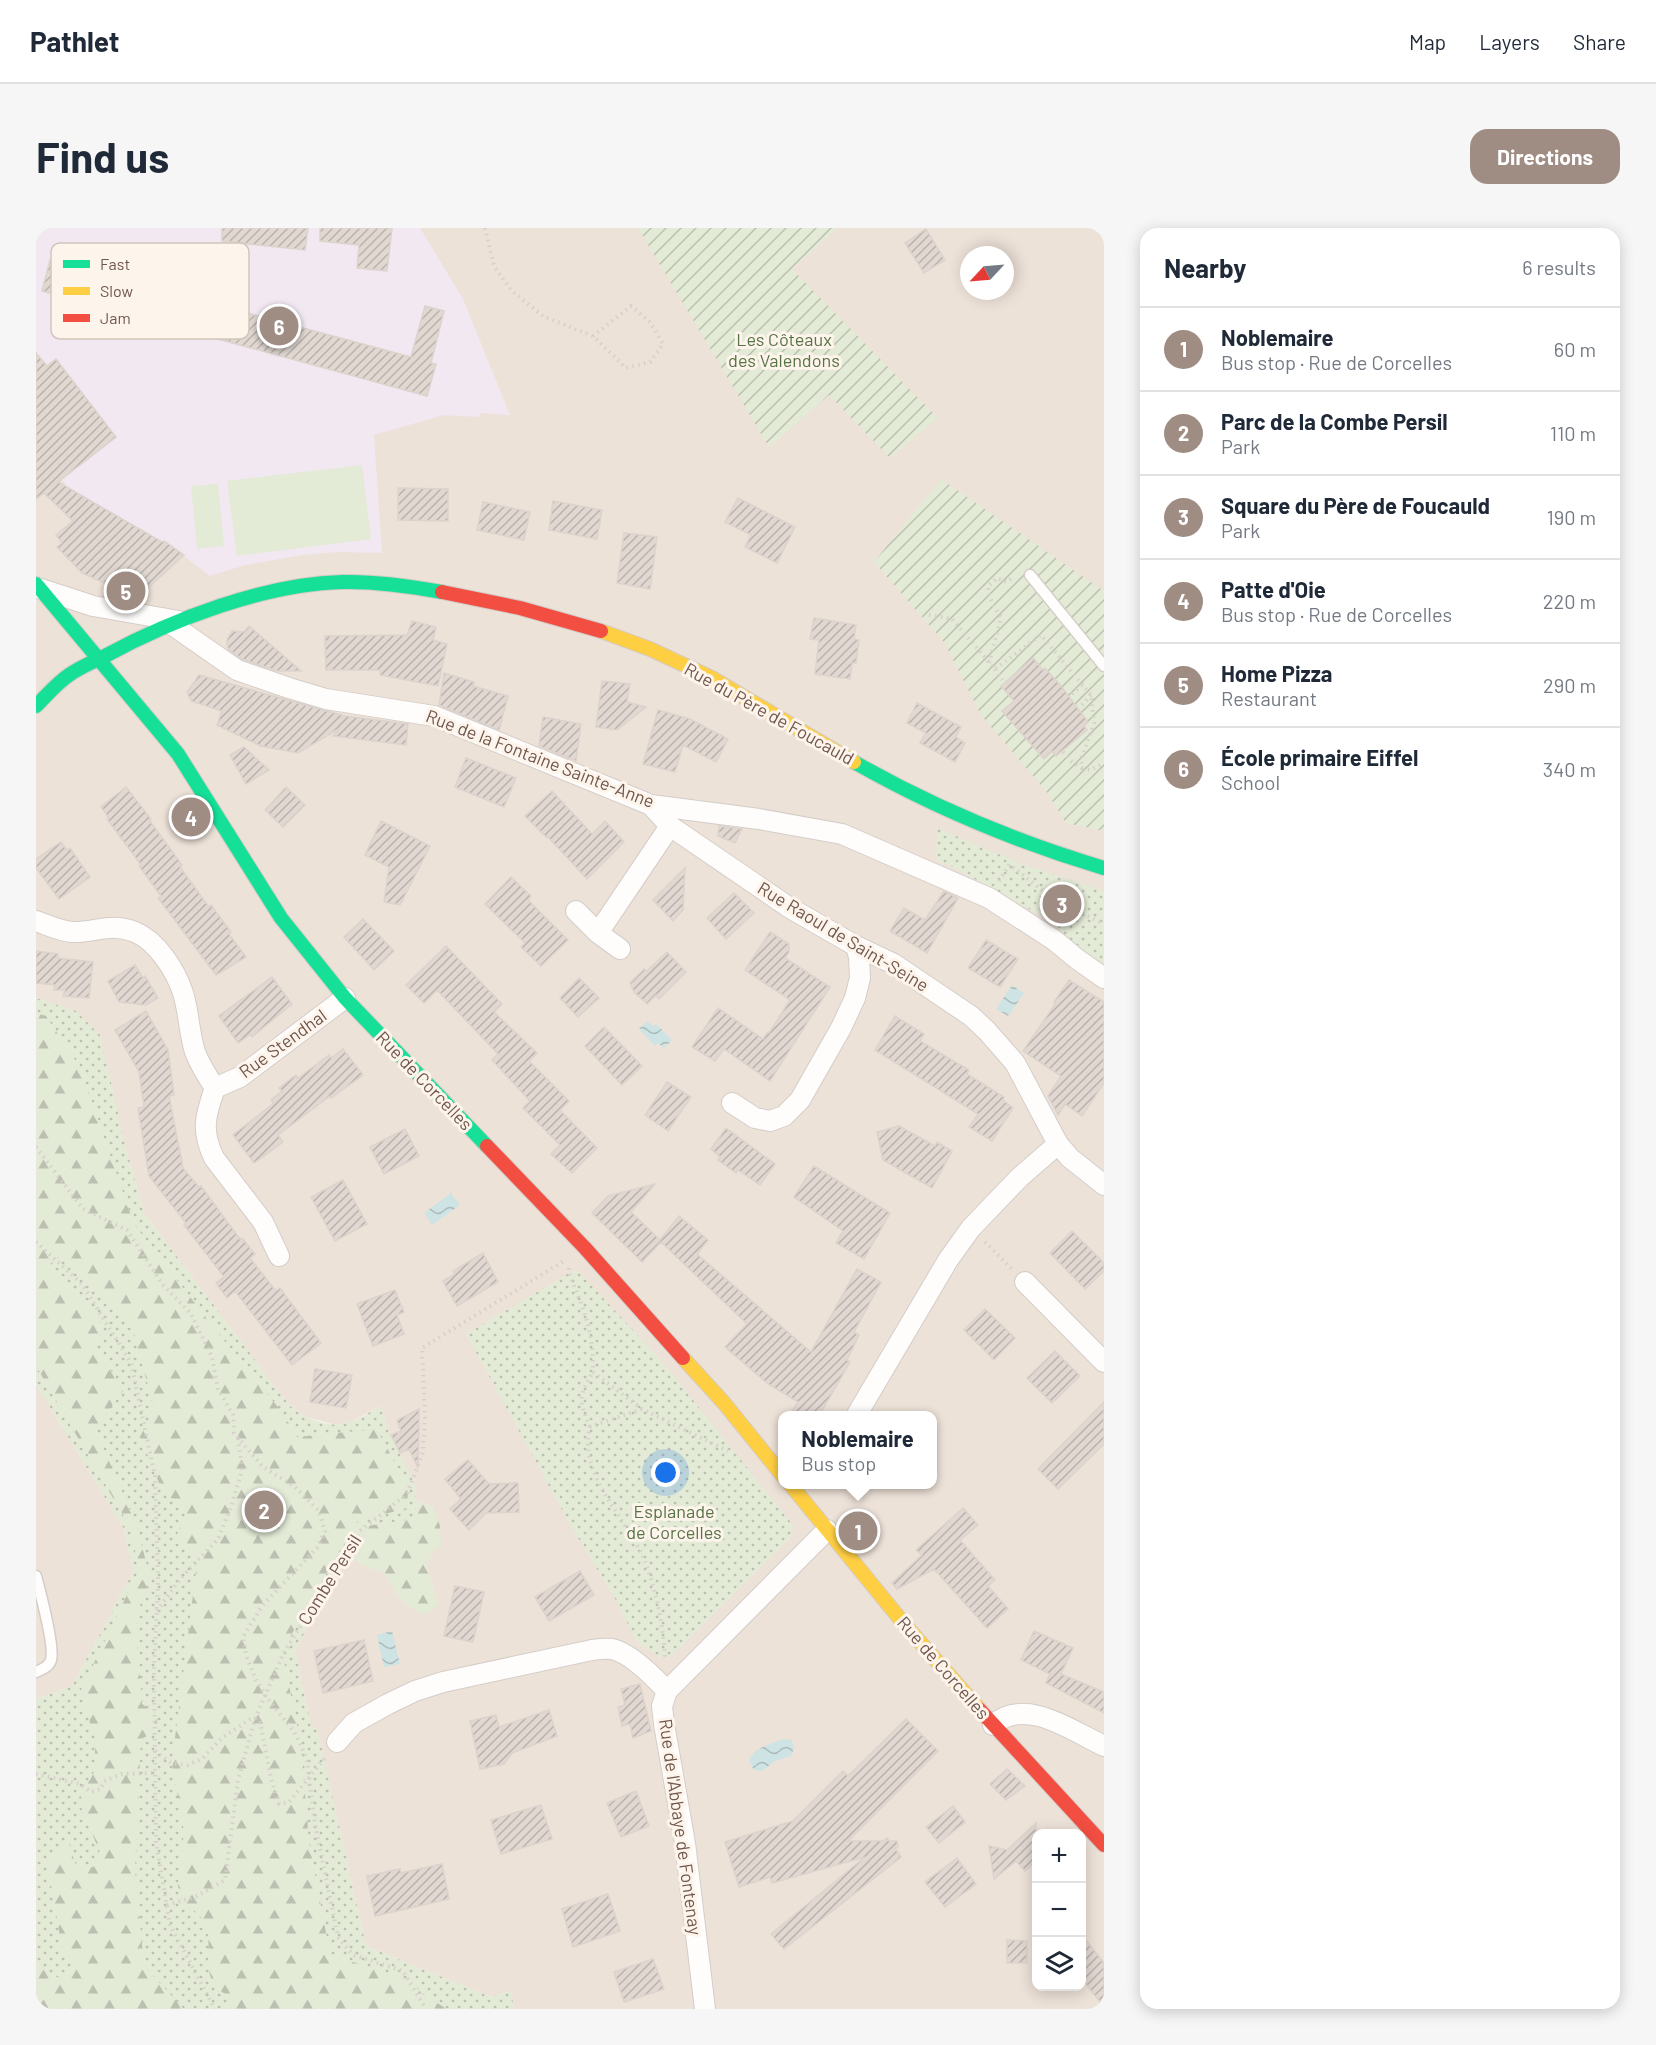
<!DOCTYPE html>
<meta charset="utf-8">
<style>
:root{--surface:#fff;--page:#f6f6f7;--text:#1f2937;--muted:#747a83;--line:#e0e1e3;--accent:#9f8d84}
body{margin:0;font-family:Barlow,sans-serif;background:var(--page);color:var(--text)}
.controls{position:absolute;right:18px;bottom:18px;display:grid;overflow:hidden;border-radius:12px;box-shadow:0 3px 15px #0003}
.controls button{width:54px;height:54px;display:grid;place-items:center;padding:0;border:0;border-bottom:2px solid var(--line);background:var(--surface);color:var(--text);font:30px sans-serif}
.compass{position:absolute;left:924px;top:18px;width:54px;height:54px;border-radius:50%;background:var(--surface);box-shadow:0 3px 15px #0003;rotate:244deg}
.you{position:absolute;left:630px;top:1245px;width:21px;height:21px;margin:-15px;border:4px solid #fff;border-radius:50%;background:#1a73e8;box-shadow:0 0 0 9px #1a73e833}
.badge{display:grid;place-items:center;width:39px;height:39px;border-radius:50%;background:var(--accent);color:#fff;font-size:20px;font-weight:700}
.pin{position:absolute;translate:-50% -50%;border:3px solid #fff;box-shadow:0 2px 6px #0006}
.popup{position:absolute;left:742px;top:1183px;width:159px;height:78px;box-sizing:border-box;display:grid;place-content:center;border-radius:12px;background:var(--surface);filter:drop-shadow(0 2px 4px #0005);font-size:20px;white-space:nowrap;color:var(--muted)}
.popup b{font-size:22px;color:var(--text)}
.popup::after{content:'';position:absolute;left:50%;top:100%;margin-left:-12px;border:12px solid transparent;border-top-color:var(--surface)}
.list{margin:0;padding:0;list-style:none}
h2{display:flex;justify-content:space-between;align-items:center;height:78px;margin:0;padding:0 24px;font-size:26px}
h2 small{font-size:20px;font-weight:400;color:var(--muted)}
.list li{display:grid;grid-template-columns:39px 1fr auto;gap:18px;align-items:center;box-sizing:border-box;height:84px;padding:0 24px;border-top:2px solid var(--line)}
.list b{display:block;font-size:22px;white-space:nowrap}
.list p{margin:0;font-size:20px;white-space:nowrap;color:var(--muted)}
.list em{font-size:20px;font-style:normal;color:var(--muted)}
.icon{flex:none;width:33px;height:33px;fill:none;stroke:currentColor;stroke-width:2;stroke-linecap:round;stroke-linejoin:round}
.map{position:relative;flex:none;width:1068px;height:1781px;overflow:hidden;border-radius:18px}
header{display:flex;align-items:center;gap:36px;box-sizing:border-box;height:84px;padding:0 30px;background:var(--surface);border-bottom:2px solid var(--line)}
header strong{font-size:28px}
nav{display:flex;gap:33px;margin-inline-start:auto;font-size:21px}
.intro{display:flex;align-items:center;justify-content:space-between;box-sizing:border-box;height:144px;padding:0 36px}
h1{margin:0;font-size:42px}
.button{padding:15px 27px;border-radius:18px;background:var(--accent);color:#fff;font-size:21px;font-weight:700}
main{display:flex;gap:36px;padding:0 36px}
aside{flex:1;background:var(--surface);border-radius:18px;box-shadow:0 3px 15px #0003}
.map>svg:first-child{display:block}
</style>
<header>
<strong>Pathlet</strong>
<nav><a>Map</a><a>Layers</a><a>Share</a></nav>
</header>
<div class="intro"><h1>Find us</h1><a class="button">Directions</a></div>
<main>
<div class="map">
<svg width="1068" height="1781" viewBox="0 0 1068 1781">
<defs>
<pattern id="grass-dots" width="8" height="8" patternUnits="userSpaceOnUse" patternTransform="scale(1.5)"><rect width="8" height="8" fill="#e3ead6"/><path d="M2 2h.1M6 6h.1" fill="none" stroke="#bcc0b0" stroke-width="1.8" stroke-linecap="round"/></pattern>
<pattern id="forest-firs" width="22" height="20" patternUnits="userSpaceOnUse" patternTransform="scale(1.5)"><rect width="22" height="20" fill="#e3ead6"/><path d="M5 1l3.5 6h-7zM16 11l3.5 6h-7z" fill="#bcc0b0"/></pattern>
<pattern id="garden-furrows" width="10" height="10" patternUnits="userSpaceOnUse" patternTransform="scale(1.5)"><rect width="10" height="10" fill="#e3ead6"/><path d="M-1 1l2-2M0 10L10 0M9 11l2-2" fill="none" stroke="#bcc0b0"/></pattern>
<pattern id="water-waves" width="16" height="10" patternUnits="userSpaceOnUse" patternTransform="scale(1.5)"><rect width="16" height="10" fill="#cde3e4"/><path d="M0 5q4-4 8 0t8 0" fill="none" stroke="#abbbbb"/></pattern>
<pattern id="building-hatch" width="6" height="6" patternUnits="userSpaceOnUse" patternTransform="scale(1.5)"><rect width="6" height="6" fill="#e1d8d2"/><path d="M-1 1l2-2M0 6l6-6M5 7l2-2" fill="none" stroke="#bbb2ad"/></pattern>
</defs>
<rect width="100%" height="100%" fill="#f5f0ea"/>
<path fill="#ede2d8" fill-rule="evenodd" d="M0 0H1068V1781H478L474 1763 455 1769 330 1718 281 1500 276 1502 259 1423 310 1325 327 1337 348 1345 366 1373 386 1386 402 1374 390 1338 396 1324 397 1279 380 1272V1259L352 1202 344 1178 313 1195 300 1197 270 1189 259 1182 250 1173 108 985 90 920 40 783 0 770ZM933 27H969V63H933ZM747 1188H897V1256H747ZM1000 1606H1046V1758H1000Z
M0 1156 88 1301 97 1344 36 1458 0 1471Z"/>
<path fill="#f1e8f1" d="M0 0H384L427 71 474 187 444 185 443 189 408 187 338 207 346 325 303 324 267 327 209 337 174 348 128 313 126 314 34 261 0 222Z"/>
<path fill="url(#grass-dots)" d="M901 600 983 635 1068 663V735L1051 725 1008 689 915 638 900 632Z
M0 770 40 783 64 807 90 920 108 985 254 1178C268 1190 292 1201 311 1195 322 1192 334 1184 344 1178L352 1202 380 1259V1291L323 1299 259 1423 276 1501 281 1499 330 1718 455 1769 475 1763 478 1781H0V1471L36 1458 97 1344 88 1301 0 1156Z
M540 1041 625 1132 757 1297 756 1308 639 1424 632 1429H624L600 1413 581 1374 532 1293 430 1106Z"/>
<path fill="url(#forest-firs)" d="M0 785 10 788 44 839 98 996 171 1091 245 1183 261 1209 341 1201 372 1260 371 1280 320 1294 246 1423 265 1516 273 1614 294 1726 376 1754 385 1765 411 1781H190L199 1773C193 1768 181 1762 177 1755 163 1726 189 1698 147 1675L142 1658 148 1604 136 1534 161 1335 140 1309 151 1283 126 1262 104 1209 118 1180 97 1102 27 1025 12 1038 68 1099 60 1117 87 1163 59 1200 101 1299 114 1349 100 1389 106 1476 119 1485 123 1502 105 1511 99 1642 108 1738 148 1781H0V1738L23 1750 32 1748 36 1738 26 1720 12 1640 18 1623 33 1615 39 1635 47 1641 60 1638 65 1627 42 1572 59 1542V1510L44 1464 103 1342 94 1299 0 1138Z
M380 1272 397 1279 404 1298 405 1317 396 1324 390 1338 402 1374 398 1381 386 1387 366 1373 348 1345 327 1337 310 1325 323 1299 380 1291Z"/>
<path fill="url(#garden-furrows)" d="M602 0H802L756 41 902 190 854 230 793 167 733 219Z
M905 251 1068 363V603L1030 595 1010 563 945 487 908 414 838 334Z"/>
<path fill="#e3ead6" d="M326 237 335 311 201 328 191 253Z
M182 256 188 318 161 321 155 258Z"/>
<path fill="url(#water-waves)" d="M976 757 988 765 972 788 960 781Z
M611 793 617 798 620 796 636 812 628 820 622 815 619 818 603 801Z
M415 965 424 977 396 997 388 985Z
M356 1403 364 1436 348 1439 341 1407Z
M747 1511 756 1512 758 1520 755 1528 739 1533 726 1543 718 1542 713 1533C717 1520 735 1516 747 1511Z"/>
<path fill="url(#building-hatch)" stroke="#ddd3cd" stroke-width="1.5" d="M186 0H272L269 22 186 13Z
M284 0H356L351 43 321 40 323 17 284 13Z
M890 1 909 32 888 45 869 15Z
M14 32 375 129 389 78 408 83 395 135 400 136 391 168 6 63Z
M0 125 11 138 20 131 80 209 22 254 126 314 128 313 148 327 101 370 46 345 21 319 26 315 20 307 37 293 8 265 0 271Z
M362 260 412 261V293L362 292Z
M702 270 759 299 741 335 709 319 715 307 689 294Z
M517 273 566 282 561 311 513 302Z
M447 274 494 284 488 312 441 302Z
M588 305 621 309 614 361 581 355Z
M778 390 820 397 818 411 823 412 820 435H816L814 451 779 446 783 412 774 411Z
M376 393 400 399 397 412 411 416 402 458 344 447V442H290L289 408 371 407Z
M213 398 265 443H241L206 431 192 421 191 412 196 403 208 404Z
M997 430 1007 442 1009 440 1025 458 1052 494 1048 498 1051 502 1020 528 1016 523 1008 531 966 483 978 473 965 458Z
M408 445 438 454 437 458 472 468 463 502 403 477Z
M163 447 309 488 372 496 370 517 297 508 304 500 262 525 225 518 181 497 186 483 155 473 151 464Z
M566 453 594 456 591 474 610 479 581 502 560 499Z
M881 475 925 499 920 509 929 515 919 534 884 515 890 505 871 495Z
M622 482 654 491 692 511 680 534 647 517 639 544 607 536Z
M507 489 545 496 540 533 503 518Z
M208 519 233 542 210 556 194 527Z
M430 530 480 550 468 579 419 559Z
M90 559 115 591 114 593 146 637 144 639 173 679 175 677 195 704 193 706 210 729 180 747 122 670 125 668 103 638 105 637 71 591 73 590 65 579Z
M250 559 269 577 247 599 229 582Z
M516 563 556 606 569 593 588 614 551 651 511 608 510 609 489 588Z
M345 593 394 618 364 677 348 674 353 639 329 627Z
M683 598 706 601 699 615 682 608Z
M25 614 31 622 34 620 54 649 23 671 0 640V631Z
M649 640 647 682 637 693 617 672Z
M475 649 495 668 492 672 532 712 505 738 485 719 489 715 449 676Z
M908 663 922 670 891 725 854 703 868 680 889 692Z
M698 665 718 685 690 711 671 690Z
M327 691 358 723 338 742 308 709Z
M734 704 753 716V724L749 730 794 759 734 853 688 821 679 833 656 819 682 780 727 811 732 804 733 805 754 772 709 742Z
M950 712 982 731 964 759 932 740Z
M410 718 466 776 458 784 501 825 493 833 533 873 524 882 561 920 536 945 515 926 524 917 487 880 494 873 456 832 462 826 401 762 388 775 370 757Z
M0 723 22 726V730L57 734 53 770 27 768 29 762H18L19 757 0 755Z
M631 724 650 744 623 771 620 767 611 776 598 764 594 755 608 741 611 743Z
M99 737 107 750 109 748 122 770 110 777 83 774 72 753Z
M236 749 256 776 216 809 215 806 202 815 183 788Z
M543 750 563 770 542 789 524 770Z
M1033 752 1068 774V855L1046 888 1029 876 1022 887 1012 868 1025 848 987 823 1020 775 1018 774Z
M110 783 132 822 138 867 133 868 147 940 163 959 165 958 204 1011 206 1010 219 1026 214 1030 240 1063 244 1060 285 1115 256 1137 199 1063 191 1070 180 1055 188 1049 148 997 150 995 113 948 102 880 108 879 103 844 79 802Z
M859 788 888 806 884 813 933 842 931 846 968 869 967 872 977 880 956 913 933 899 942 886 839 822Z
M568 799 606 838 586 857 549 818Z
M307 821 327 847 295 870 294 868 242 907 247 914 218 935 197 907 238 875 235 872 246 863 243 860 260 847 262 850 293 827 295 830Z
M631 854 655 869 632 903 609 887Z
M863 898 899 918 901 914 916 923 896 960 847 932 841 904Z
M690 900 739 936 724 957 702 942 700 945 682 932 684 929 675 921Z
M369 901 383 928 348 946 334 919Z
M778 938 854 985 828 1031 800 1015 807 1003 758 969Z
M307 952 331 996 299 1013 275 969Z
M619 956 595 984 624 1012 643 988 672 1012 661 1026 775 1124 821 1041 845 1054 818 1104 823 1107 811 1132 814 1134 783 1188H753L762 1174 732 1156 689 1119 711 1096 625 1014 606 1034 556 985 572 968Z
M1036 1003 1068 1035V1043L1049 1061 1014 1025Z
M447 1025 462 1054 421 1078 407 1053 419 1046 417 1043Z
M359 1062 368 1084 361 1087 368 1106 337 1118 321 1076Z
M949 1081 979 1110 958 1132 928 1102Z
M1019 1123 1044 1148 1016 1175 991 1150Z
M279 1141 316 1147 310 1180 274 1174Z
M1068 1174V1216L1022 1261 1002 1241Z
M383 1181V1199L382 1240 373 1221 364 1225 355 1207 365 1203 361 1192Z
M432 1232 453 1256 482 1255 483 1284 450 1285 433 1302 414 1281 425 1271 409 1251Z
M927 1280 942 1297 924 1312 959 1352 952 1358 972 1381 951 1400 898 1341 861 1361 856 1355 886 1327 880 1322Z
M544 1343 558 1367 513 1393 499 1369Z
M419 1358 448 1364 437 1414 408 1408Z
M998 1403 1037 1420 1025 1446 1068 1464V1485L1010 1455 1014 1446 985 1432Z
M328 1412 337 1453 287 1465 278 1423Z
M604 1456 615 1503 597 1510 594 1496 586 1498 582 1479 589 1477 585 1461Z
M513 1482 521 1508 476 1525 468 1536 444 1541 434 1493 460 1487 463 1499Z
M870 1491 902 1523 812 1613H847L851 1610 853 1613H861L862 1619 859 1620 865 1629 748 1721 735 1706 829 1629 736 1655 734 1649 703 1659 689 1614 757 1593 807 1543 812 1548Z
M971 1541 989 1558 970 1572 954 1556Z
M600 1563 613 1598 585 1609 571 1575Z
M505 1577 516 1611 465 1626 455 1592Z
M917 1578 929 1594 903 1615 890 1599Z
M1000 1595V1633L989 1643 980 1633 958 1651 953 1618 971 1622Z
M921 1630 940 1656 909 1679 889 1654Z
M406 1636 413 1671 339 1688 331 1648 364 1641 365 1645Z
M572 1666 584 1703 537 1719 526 1681Z
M1046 1707 1068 1735V1779L1046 1751Z
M971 1712 991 1713V1735H971Z
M617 1731 628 1761 588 1774 578 1744Z"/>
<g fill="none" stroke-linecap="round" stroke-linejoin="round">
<defs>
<path id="lane" d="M994 347 1068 438
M0 1348C4 1363 19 1419 15 1432 13 1439 5 1442 0 1444"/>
<path id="street" d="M5 361 57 378 143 393
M135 396 201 442 253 460 290 471 398 488 615 577 723 591 806 606 953 670 1018 712 1041 731 1068 750
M615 577 634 598 754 680 820 718 858 736 935 788 951 803 979 835 1022 916 984 949 935 1000 912 1032 820 1188
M540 683 562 705 634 598
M0 693C12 697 23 703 36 704 59 705 74 694 99 704 121 713 140 743 147 765 153 784 153 805 159 824 164 837 171 848 179 860L204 849 309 770
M562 705 584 721
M179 860C169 888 165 903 178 930L227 994 243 1028
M696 875 719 890 734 893 748 888 764 872 805 800 819 770 824 750 823 729 820 718
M1022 916 1034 930 1068 957
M989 1054 1068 1134
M957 1497C989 1468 1036 1503 1068 1518
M301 1514 318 1495 352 1476 379 1463 407 1454 556 1422C563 1421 569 1420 576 1421 594 1425 618 1449 631 1463
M669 1781 649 1615 628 1496 626 1478 631 1463 791 1302"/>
<path id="fast" d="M0 356 142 526 245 690 309 770 451 918
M0 478C11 467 21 455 33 447 44 439 57 434 69 428 137 391 229 356 306 354 340 353 373 358 406 364
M818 534C897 579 981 614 1068 640"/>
<path id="slow" d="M565 403 614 421 676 450 818 534
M647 1130 688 1175 747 1248
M754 1256 869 1397 943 1481"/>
<path id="jam" d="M406 364 484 380 565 403
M451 918 549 1020 647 1130
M943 1481 1068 1617"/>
</defs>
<use href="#lane" stroke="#d4cdc8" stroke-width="13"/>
<use href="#street" stroke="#d4cdc8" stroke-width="22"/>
<use href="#fast" stroke="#d4ccc6" stroke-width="16"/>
<use href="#slow" stroke="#d4ccc6" stroke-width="16"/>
<use href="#jam" stroke="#d4ccc6" stroke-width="16"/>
<path stroke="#d7cfcb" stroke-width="4" stroke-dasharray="1.5 4.5" stroke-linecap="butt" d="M449 0 458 38 476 63 507 88 557 108 590 140 614 134 627 116 614 94 595 78 557 108
M893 387 916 391 959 441 1005 407 1055 467 1058 495 1045 532 1047 541 1054 542 1068 535
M953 435 965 390 953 368 952 358 961 350 971 354 978 348
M959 441 966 452
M1036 466 1046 457
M1046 477 1055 467
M1027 524 1035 533 1047 541
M977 639 1017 671 1068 696
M963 653 975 634
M0 919 47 981 91 1002 127 1057 155 1086 176 1129 182 1161 197 1187 198 1205 226 1238 259 1259 283 1283 289 1303 281 1320 226 1378 207 1409 210 1427 220 1452 229 1467 258 1504 264 1515 271 1533 279 1596 302 1709 317 1727 367 1743 390 1781
M0 1014 46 1056 95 1135 119 1248 122 1353 118 1445 120 1614 134 1697 179 1781
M949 1014 976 1041
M533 1040V1045C548 1083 558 1103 557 1144L606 1181 692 1223
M606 1181 554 1199C542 1247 589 1288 607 1329 620 1360 627 1396 629 1429
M554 1199C543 1173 542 1169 557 1144
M121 1383 144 1351 182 1311 196 1276 206 1242 202 1211
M119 1523 135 1535 152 1537 167 1530 186 1510 216 1490 224 1493 235 1551 243 1576 253 1574 289 1530
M0 1546 44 1556 55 1564 65 1561 68 1553 85 1546 119 1545
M131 1677 161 1668 189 1652 202 1552 219 1491 247 1426 325 1302 371 1266 387 1224 389 1189 386 1120 528 1033"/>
<use href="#lane" stroke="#fefdfc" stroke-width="10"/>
<use href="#street" stroke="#fefdfc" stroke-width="20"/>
<use href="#fast" stroke="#16e098" stroke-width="14"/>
<use href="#slow" stroke="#ffcf43" stroke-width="14"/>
<use href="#jam" stroke="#f24e42" stroke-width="14"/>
</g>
<g text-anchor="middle" stroke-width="6" stroke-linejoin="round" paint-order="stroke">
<g font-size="18" fill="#577446" stroke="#fdf4eb">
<text x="748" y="118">Les Côteaux<tspan x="748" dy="21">des Valendons</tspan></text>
<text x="638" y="1290">Esplanade<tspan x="638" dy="21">de Corcelles</tspan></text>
</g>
<g font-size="18" fill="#70574d" stroke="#fdf4eb">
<text transform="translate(733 486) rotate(29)" y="6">Rue du Père de Foucauld</text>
<text transform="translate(504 531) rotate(21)" y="6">Rue de la Fontaine Sainte-Anne</text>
<text transform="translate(807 709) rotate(31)" y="6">Rue Raoul de Saint-Seine</text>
<text transform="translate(247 816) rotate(-36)" y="6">Rue Stendhal</text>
<text transform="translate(388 853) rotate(46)" y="6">Rue de Corcelles</text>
<text transform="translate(294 1352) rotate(-58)" y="6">Combe Persil</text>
<text transform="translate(907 1440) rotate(49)" y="6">Rue de Corcelles</text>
<text transform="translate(644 1599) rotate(82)" y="6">Rue de l'Abbaye de Fontenay</text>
</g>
</g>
<rect x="15" y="15" width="198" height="96" rx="9" fill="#fdf4eb" stroke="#d3c5bc" stroke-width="1.5"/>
<rect x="27" y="32" width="27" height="8" fill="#16e098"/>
<rect x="27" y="59" width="27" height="8" fill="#ffcf43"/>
<rect x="27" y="86" width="27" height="8" fill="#f24e42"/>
<g font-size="16" fill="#70574d">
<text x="64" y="42">Fast</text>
<text x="64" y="69">Slow</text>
<text x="64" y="96">Jam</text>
</g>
</svg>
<div class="controls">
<button>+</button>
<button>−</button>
<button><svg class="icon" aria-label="layers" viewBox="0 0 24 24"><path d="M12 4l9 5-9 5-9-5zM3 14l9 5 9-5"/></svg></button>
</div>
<svg class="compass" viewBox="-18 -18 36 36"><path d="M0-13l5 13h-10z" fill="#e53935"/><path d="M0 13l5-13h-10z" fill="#747a83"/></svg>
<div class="you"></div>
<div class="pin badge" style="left:822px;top:1303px">1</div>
<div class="popup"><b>Noblemaire</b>Bus stop</div>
<div class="pin badge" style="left:228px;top:1282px">2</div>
<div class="pin badge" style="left:1026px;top:676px">3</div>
<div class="pin badge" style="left:155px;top:589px">4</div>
<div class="pin badge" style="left:90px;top:363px">5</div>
<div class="pin badge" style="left:243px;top:98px">6</div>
</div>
<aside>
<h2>Nearby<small>6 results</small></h2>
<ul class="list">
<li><span class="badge">1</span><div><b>Noblemaire</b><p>Bus stop · Rue de Corcelles</p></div><em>60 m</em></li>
<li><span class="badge">2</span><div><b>Parc de la Combe Persil</b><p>Park</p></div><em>110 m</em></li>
<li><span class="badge">3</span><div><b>Square du Père de Foucauld</b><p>Park</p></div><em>190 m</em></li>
<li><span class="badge">4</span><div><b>Patte d'Oie</b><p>Bus stop · Rue de Corcelles</p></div><em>220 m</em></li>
<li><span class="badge">5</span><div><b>Home Pizza</b><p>Restaurant</p></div><em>290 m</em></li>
<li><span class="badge">6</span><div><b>École primaire Eiffel</b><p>School</p></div><em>340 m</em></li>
</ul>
</aside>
</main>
